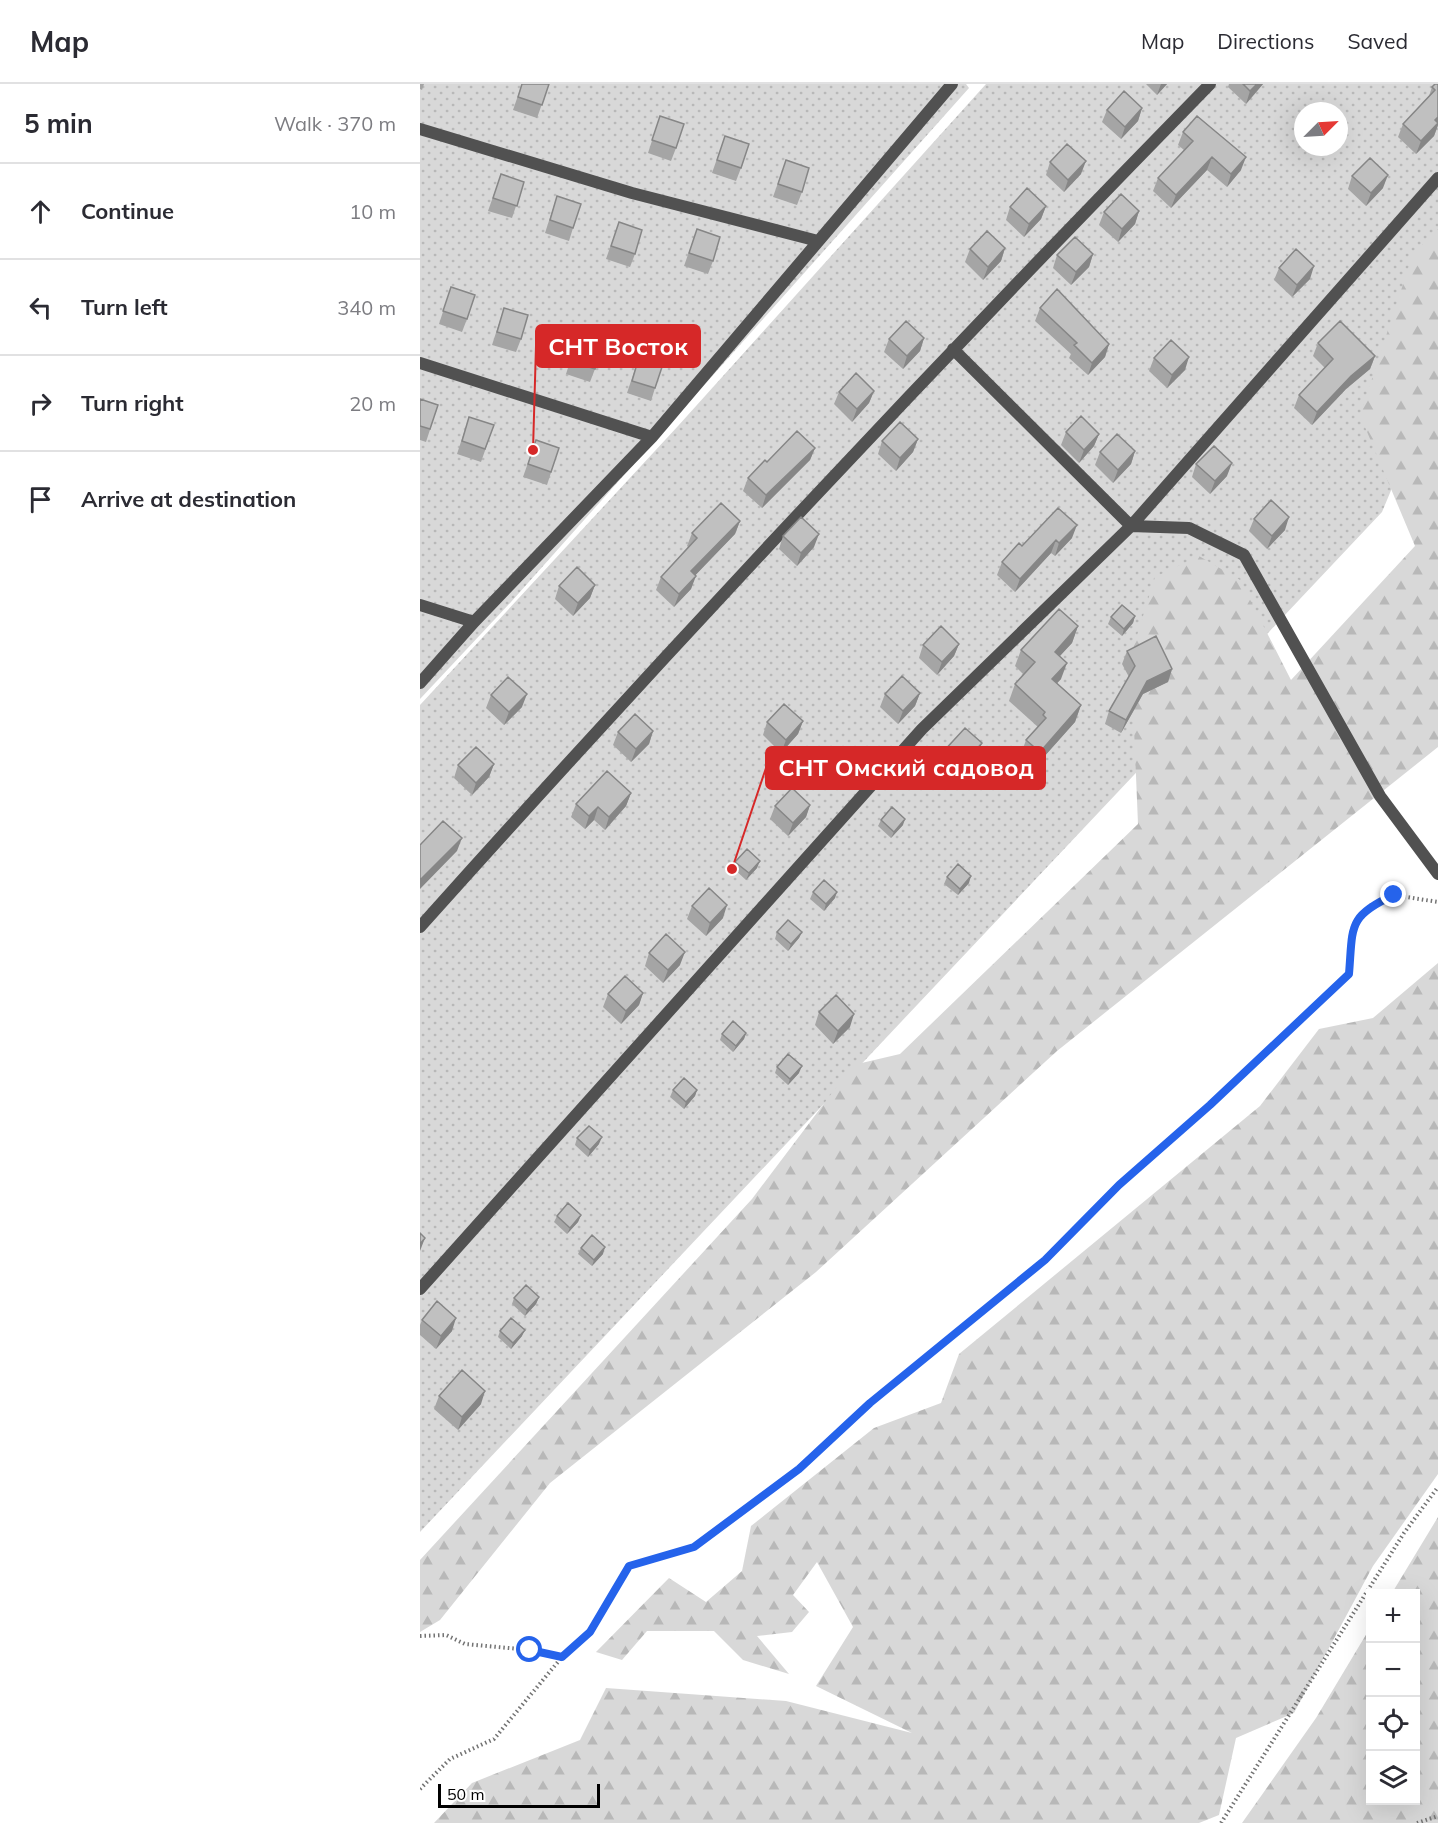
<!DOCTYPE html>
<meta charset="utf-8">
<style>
:root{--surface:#fff;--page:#f2f2f3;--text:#2b2b33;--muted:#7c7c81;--line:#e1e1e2}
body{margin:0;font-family:Mulish,sans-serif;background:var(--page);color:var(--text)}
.controls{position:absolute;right:18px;bottom:18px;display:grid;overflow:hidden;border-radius:0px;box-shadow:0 6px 24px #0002}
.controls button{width:54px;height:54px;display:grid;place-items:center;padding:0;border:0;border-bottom:2px solid var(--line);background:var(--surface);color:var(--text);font:30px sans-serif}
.compass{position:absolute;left:874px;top:18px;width:54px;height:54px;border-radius:50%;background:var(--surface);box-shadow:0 6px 24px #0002;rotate:66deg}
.scale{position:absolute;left:18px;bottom:15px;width:162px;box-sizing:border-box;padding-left:6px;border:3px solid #000;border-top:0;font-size:16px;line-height:21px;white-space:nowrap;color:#000;-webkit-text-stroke:4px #fff;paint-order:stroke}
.stop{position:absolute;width:18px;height:18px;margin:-14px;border:4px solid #2563eb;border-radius:50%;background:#fff}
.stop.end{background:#2563eb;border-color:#fff;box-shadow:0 2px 6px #0008}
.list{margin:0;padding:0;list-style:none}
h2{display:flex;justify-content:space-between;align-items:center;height:78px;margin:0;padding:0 24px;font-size:26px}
h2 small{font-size:20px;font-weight:400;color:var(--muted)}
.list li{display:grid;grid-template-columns:39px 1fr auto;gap:18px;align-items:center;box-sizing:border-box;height:96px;padding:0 24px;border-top:2px solid var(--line)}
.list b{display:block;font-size:22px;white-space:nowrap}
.list em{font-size:20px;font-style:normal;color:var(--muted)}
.icon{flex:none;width:33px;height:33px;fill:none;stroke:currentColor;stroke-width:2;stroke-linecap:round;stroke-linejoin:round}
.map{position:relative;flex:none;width:1018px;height:1739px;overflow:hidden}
header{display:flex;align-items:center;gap:36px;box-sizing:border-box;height:84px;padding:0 30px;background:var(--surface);border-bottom:2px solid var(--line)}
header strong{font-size:28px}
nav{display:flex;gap:33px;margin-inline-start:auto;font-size:21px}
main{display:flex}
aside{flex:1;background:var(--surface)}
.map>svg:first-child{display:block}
</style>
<header>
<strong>Map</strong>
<nav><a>Map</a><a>Directions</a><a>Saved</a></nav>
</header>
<main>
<aside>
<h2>5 min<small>Walk · 370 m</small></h2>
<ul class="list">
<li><svg class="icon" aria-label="ahead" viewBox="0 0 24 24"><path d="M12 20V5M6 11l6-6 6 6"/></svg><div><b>Continue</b></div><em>10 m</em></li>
<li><svg class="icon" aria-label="left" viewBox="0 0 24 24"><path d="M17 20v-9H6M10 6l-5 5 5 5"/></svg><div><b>Turn left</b></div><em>340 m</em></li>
<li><svg class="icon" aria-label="right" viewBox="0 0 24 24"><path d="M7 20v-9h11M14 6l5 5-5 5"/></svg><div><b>Turn right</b></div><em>20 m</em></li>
<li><svg class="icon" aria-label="arrive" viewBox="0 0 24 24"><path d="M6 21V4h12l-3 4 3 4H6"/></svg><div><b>Arrive at destination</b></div></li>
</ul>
</aside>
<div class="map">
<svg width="1018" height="1739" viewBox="0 0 1018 1739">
<defs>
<pattern id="grass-dots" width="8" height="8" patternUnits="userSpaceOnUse" patternTransform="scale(1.5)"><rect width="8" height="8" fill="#d8d8d8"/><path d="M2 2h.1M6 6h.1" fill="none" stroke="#b8b8b8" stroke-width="1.8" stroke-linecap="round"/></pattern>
<pattern id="forest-firs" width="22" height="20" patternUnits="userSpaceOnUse" patternTransform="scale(1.5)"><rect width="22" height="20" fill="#d8d8d8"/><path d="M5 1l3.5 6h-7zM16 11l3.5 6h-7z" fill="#b8b8b8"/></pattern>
</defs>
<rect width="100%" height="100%" fill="#fff"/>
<path fill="url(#grass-dots)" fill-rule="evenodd" d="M0 0H546L549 4 91 518 0 615Z
M566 0H1018V294L962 428 0 1448V621L258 342ZM883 27H919V63H883Z"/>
<path fill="url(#forest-firs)" d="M1018 145V663L637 967 396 1188 130 1399 20 1536 0 1548V1476L332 1115 433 981 480 970 718 740 711 571 735 493 779 472 820 496 871 596 995 462 940 331 993 170Z
M1018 879V1390L953 1482 874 1629 816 1654 799 1731 779 1739H14L52 1699 160 1656 186 1604 366 1617 492 1649 396 1602 433 1543 397 1478 373 1511 389 1528 372 1548 337 1552 369 1590 323 1576 294 1547H227L202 1576 176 1568 249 1494 286 1518 322 1487 331 1442 454 1344 521 1319 539 1270 840 1022 899 945 953 934Z
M1018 1433V1739H822L896 1634 950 1544V1716H996V1510L972 1509Z"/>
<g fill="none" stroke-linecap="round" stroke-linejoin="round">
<path stroke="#737373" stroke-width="4" stroke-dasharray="1.5 3" stroke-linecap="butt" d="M0 1552 26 1551 45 1560 110 1566 142 1573 170 1548 209 1482 274 1463 379 1385 450 1319 625 1176 699 1101 791 1021 929 890 934 839 951 821 974 811 1018 818
M0 1705 30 1675 74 1655 142 1573
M801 1739 984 1449 1018 1403
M997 1739 1018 1732"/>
<path stroke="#515151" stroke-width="12" d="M0 45 212 109 398 157
M533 265 711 442 1018 94
M0 279 232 353
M0 521 54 538
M0 599 54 538 232 353 532 0
M0 843C257 556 521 275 790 0
M0 1205 502 645 711 442 769 444 824 471 960 712 1018 790"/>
</g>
<path fill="#a5a5a5" d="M0 0H4L2 6 0 5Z
M102 0H129L117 34 93 26Z
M726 0H747L737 11Z
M809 0H843L826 20 808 3Z
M1018 0V41L1014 52 996 70 978 53 983 40 1009 12 1012 3Z
M722 24 718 37 701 55 682 38 687 26Z
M240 32 256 64 251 77 228 69Z
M763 48 821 86 807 103 787 86 751 124 733 107 738 94 764 66 758 61Z
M305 52 321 84 316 97 292 89Z
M366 76 382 108 377 121 353 113Z
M630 78 661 90 644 108 626 91Z
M81 90 104 98 92 134 68 127Z
M932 92 963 104 946 122 928 105Z
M137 112 153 144 149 157 125 149Z
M626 122 621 135 604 153 586 136 590 123Z
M719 127 715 140 698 158 679 141 684 128Z
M199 138 215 170 210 183 186 175Z
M277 145 293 177 288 190 264 182Z
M585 164 581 177 563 196 545 178 550 165Z
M673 170 669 183 651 201 633 184 637 171Z
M859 184 890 195 872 213 854 196Z
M31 203 47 235 42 248 19 240Z
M84 224 101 255 96 268 72 261Z
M620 224 689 260 685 273 668 291 649 274 651 270 615 237Z
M158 253 175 285 170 298 146 290Z
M504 254 500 267 483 285 464 268 469 255Z
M898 259 955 272 950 285 926 305 892 341 874 324 879 311 905 284 893 272Z
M219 273 235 304 231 317 207 309Z
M734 274 765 286 747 304 729 287Z
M454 307 449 319 432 338 414 320 419 308Z
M0 315 18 321 6 358 0 356Z
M49 333 74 341 61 378 37 370Z
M646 348 679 350 674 362 659 379 641 361Z
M498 355 493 368 476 387 458 370 462 357Z
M116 356 139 364 127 401 103 393Z
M395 364 390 376 342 424 323 407 328 394 347 378Z
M715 367 711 380 693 399 675 381 680 368Z
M776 380 807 392 790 410 772 393Z
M834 435 865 446 847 465 829 447Z
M320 437 315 450 275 491 271 505 254 523 236 506 241 493 268 463 267 462 272 449Z
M363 452 394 463 377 482 359 465Z
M652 454 635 472 631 469 595 508 577 491 582 478 602 462Z
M175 501 170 514 153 532 135 515 139 502Z
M715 532 713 539 702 552 688 540 691 533Z
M658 542 652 559 639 572 641 595 637 599 661 621 655 638 614 684 600 673 606 656 618 643 589 617 595 600 604 591 595 582 601 566Z
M539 560 534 572 517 591 499 574 503 561Z
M707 567 752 585 748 598 723 610 701 649 685 640 689 627 709 593 702 580Z
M500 609 495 622 478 640 460 623 465 610Z
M71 611 102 623 84 641 66 624Z
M383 637 378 650 361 669 343 651 347 638Z
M233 647 229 660 211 678 193 661 198 648Z
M522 669 557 672 534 697 518 682Z
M74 680 69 693 52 711 34 694 38 681Z
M211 709 206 722 185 746 174 736 165 745 151 733 156 720Z
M390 721 386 733 368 752 350 735 355 722Z
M461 736 483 741 471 754 458 742Z
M315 778 337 784 326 796 313 784Z
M527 793 549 799 538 811 524 800Z
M393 808 415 814 404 827 390 815Z
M272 822 303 834 286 852 267 835Z
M357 848H382L379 854 368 867 355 855Z
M229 869 260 881 243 899 225 882Z
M223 909 219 921 201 940 183 923 188 910Z
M399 928 430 943 413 960 395 941Z
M326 949 324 955 313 968 300 956 302 950Z
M357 983 379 989 368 1001 355 989Z
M253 1006H277L275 1012 264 1025 250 1013Z
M157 1054 179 1060 168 1073 155 1061Z
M161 1131 158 1138 147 1150 134 1138 137 1132Z
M161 1164 183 1170 172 1182 158 1170Z
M119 1213 116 1220 105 1232 92 1220 94 1214Z
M2 1236 32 1247 16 1265 0 1251V1241Z
M80 1247 102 1252 91 1265 78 1253Z
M19 1312 61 1320 38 1346 14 1325Z"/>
<path fill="#868686" d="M741 0H747L737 11Z
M837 0H843L826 20 830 7Z
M722 24 718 37 701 55 705 43Z
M1018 33V41L1014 52 996 70 1001 57Z
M792 73 787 86 751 124 756 111Z
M826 73 821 86 807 103 811 90Z
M666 77 661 90 644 108 648 96Z
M968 91 963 104 946 122 951 109Z
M626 122 621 135 604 153 609 140Z
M719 127 715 140 698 158 702 145Z
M585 164 581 177 563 196 568 183Z
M673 170 669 183 651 201 656 188Z
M894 182 890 195 872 213 877 201Z
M504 254 500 267 483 285 487 272Z
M689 260 685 273 668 291 672 279Z
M955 272 950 285 926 305 892 341 897 328 931 292Z
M769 273 765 286 747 304 752 291Z
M454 307 449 319 432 338 437 325Z
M679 350 674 362 659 379 664 366Z
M498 355 493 368 476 387 480 374Z
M395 364 390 376 342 424 346 411Z
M715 367 711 380 693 399 698 386Z
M812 379 807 392 790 410 795 397Z
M869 433 865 446 847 465 852 452Z
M320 437 315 450 267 500 271 487Z
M657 441 652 454 635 472 639 459Z
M399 450 394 463 377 482 381 469Z
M636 456 631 469 595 508 600 495Z
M276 492 271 505 254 523 259 510Z
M175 501 170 514 153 532 158 519Z
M715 532 713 539 702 552 704 545Z
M658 542 652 559 629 584 635 568Z
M539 560 534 572 517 591 522 578Z
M647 579 641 595 626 611 632 595Z
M752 585 748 598 723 610 701 649 706 636 727 597Z
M500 609 495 622 478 640 483 627Z
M107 610 102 623 84 641 89 628Z
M661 621 655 638 614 684 620 668Z
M383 637 378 650 361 669 366 656Z
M233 647 229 660 211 678 216 665Z
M562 659 557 672 534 697 539 684Z
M74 680 69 693 52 711 56 699Z
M211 709 206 722 185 746 189 733Z
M390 721 386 733 368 752 373 739Z
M178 723 174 736 165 745 169 732Z
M485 735 483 741 471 754 474 748Z
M42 754 37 767 0 805V796Z
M340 777 337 784 326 796 329 789Z
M551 792 549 799 538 811 540 805Z
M417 808 415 814 404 827 406 820Z
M307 821 303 834 286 852 290 839Z
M382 848 379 854 368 867 371 860Z
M265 868 260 881 243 899 248 886Z
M223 909 219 921 201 940 206 927Z
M434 930 430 943 413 960 418 947Z
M326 949 324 955 313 968 316 962Z
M382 982 379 989 368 1001 370 995Z
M277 1006 275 1012 264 1025 266 1018Z
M182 1053 179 1060 168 1073 170 1066Z
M161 1131 158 1138 147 1150 150 1144Z
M5 1154 0 1167V1168V1160Z
M185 1163 183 1170 172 1182 174 1176Z
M119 1213 116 1220 105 1232 107 1226Z
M36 1234 32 1247 16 1265 21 1252Z
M105 1246 102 1252 91 1265 93 1259Z
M65 1307 61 1320 38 1346 42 1333Z"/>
<path fill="#c0c0c0" stroke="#868686" stroke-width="1.5" d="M102 0H129L122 21 98 13Z
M823 0H837L830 7Z
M1015 0H1018V33L1015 36 1018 39 1001 57 983 40 1015 6 1012 3Z
M704 7 722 24 705 43 687 26Z
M240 32 264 40 256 64 232 56Z
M777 32 826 73 811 90 792 73 756 111 738 94 773 57 763 48Z
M305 52 329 60 321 84 297 76Z
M647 60 666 77 648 96 630 78Z
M950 74 968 91 951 109 932 92Z
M366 76 389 84 382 108 358 100Z
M81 90 104 98 97 122 73 114Z
M607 104 626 122 609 140 590 123Z
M701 110 719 127 702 145 684 128Z
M137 112 161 120 153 144 130 136Z
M199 138 222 146 215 170 191 162Z
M277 145 300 153 293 177 269 169Z
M567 147 585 164 568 183 550 165Z
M655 153 673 170 656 188 637 171Z
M876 165 894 182 877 201 859 184Z
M31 203 55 211 47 235 23 227Z
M637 205 689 260 672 279 654 261 657 259 620 224Z
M84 224 108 231 101 255 77 248Z
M486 237 504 254 487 272 469 255Z
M920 237 955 272 931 292 897 328 879 311 913 275 898 259Z
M158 253 182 261 175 285 151 277Z
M751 256 769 273 752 291 734 274Z
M219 273 243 280 235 304 212 297Z
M436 289 454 307 437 325 419 308Z
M0 315 18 321 10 345 0 342Z
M661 332 679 350 664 366 646 348Z
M49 333 74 341 65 365 42 357Z
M480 338 498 355 480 374 462 357Z
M377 347 395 364 346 411 328 394 345 376 347 378Z
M697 350 715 367 698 386 680 368Z
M116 356 139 364 131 388 108 380Z
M794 362 812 379 795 397 776 380Z
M851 416 869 433 852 452 834 435Z
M301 419 320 437 271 487 276 492 259 510 241 493 277 454 272 449Z
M638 424 657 441 639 459 636 456 600 495 582 478 599 459 602 462Z
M381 433 399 450 381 469 363 452Z
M157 483 175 501 158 519 139 502Z
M702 521 715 532 704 545 691 533Z
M639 525 658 542 635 568 647 579 632 595 661 621 620 668 606 656 626 634 623 631 625 628 595 600 615 578 601 566Z
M521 542 539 560 522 578 503 561Z
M736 552 752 585 727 597 706 636 689 627 715 582 707 567Z
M482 592 500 609 483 627 465 610Z
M88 593 107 610 89 628 71 611Z
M364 620 383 637 366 656 347 638Z
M215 630 233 647 216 665 198 648Z
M545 644 562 659 539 684 522 669Z
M56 663 74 680 56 699 38 681Z
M187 687 211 709 189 733 178 723 169 732 156 720Z
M372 704 390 721 373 739 355 722Z
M472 723 485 735 474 748 461 736Z
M23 737 42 754 0 796V761Z
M327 765 340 777 329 789 315 778Z
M538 780 551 792 540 805 527 793Z
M404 796 417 808 406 820 393 808Z
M289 804 307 821 290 839 272 822Z
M368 836 382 848 371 860 357 848Z
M246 850 265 868 248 886 229 869Z
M205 892 223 909 206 927 188 910Z
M416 911 434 930 418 947 399 928Z
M313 937 326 949 316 962 302 950Z
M368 970 382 982 370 995 357 983Z
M264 994 277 1006 266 1018 253 1006Z
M169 1042 182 1053 170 1066 157 1054Z
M148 1119 161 1131 150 1144 137 1132Z
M0 1149 5 1154 0 1160Z
M172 1151 185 1163 174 1176 161 1164Z
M106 1201 119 1213 107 1226 94 1214Z
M17 1217 36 1234 21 1252 2 1236Z
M91 1234 105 1246 93 1259 80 1247Z
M42 1286 65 1307 42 1333 19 1312Z"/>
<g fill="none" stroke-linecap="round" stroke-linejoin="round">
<path stroke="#2563eb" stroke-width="8" d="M110 1566 142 1573 170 1548 209 1482 274 1463 379 1385 450 1319 625 1176 699 1101 790 1021 929 890C933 843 927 832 974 811"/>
</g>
<path fill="none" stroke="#d62828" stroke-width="2" d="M113 366L116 262M312 785L346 684"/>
<g fill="#d62828" stroke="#fff" stroke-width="2">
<circle cx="113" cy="366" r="6"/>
<circle cx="312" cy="785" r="6"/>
</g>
<g fill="#d62828" stroke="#d62828" stroke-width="2">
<rect x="116" y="241" width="164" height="42" rx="6"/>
<rect x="346" y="663" width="279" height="42" rx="6"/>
</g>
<g font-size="24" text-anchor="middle" font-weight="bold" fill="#fff">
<text x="198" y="271">СНТ Восток</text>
<text x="486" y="692">СНТ Омский садовод</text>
</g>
</svg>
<div class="controls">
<button>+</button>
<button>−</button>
<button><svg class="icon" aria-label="locate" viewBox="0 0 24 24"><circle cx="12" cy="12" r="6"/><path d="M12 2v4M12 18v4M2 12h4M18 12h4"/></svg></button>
<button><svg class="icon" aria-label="layers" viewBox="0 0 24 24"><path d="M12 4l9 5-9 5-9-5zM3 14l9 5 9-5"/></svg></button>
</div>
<svg class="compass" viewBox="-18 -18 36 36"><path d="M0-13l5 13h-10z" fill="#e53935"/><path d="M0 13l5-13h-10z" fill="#7c7c81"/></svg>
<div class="scale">50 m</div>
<div class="stop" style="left:110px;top:1566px"></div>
<div class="stop end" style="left:974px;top:811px"></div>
</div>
</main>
